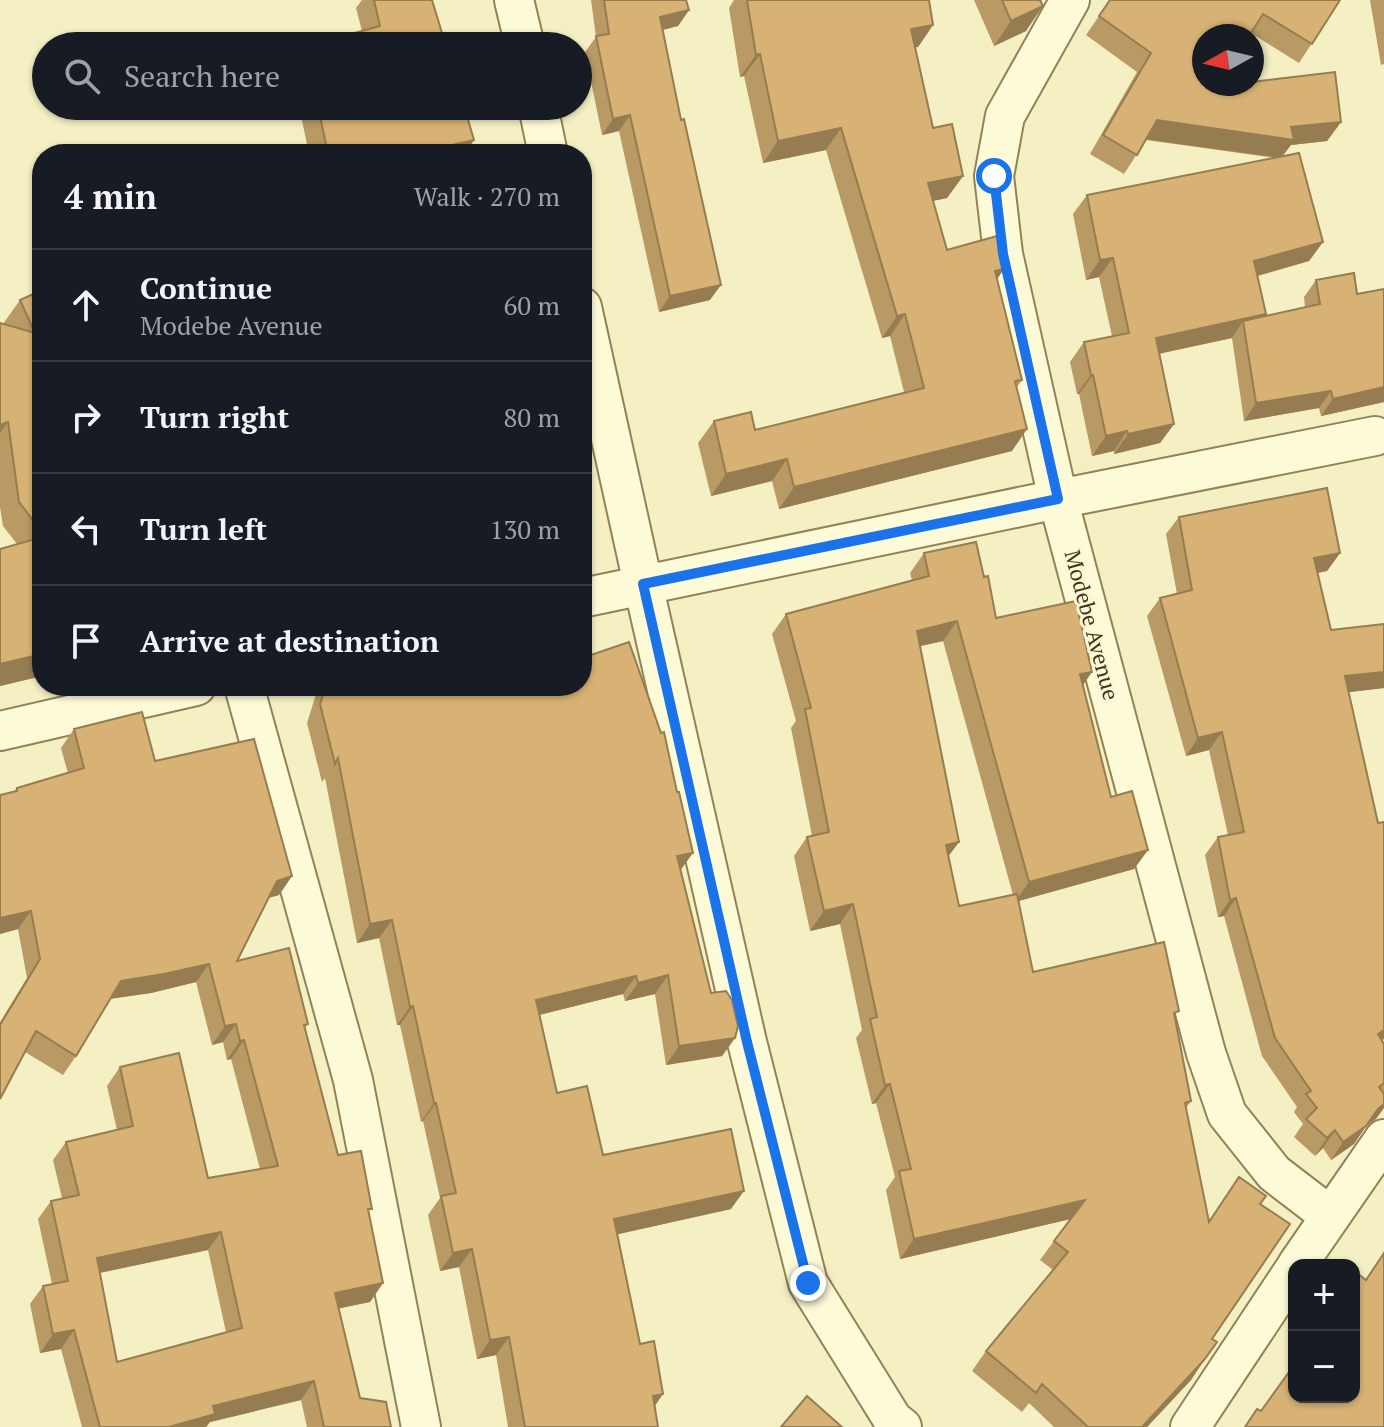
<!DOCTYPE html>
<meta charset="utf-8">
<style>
:root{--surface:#171b24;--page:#242831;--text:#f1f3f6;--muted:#9ea1a6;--line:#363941}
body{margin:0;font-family:"PT Serif",serif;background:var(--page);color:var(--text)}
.controls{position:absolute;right:24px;bottom:24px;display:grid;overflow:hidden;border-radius:16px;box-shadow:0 2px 6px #0004}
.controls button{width:72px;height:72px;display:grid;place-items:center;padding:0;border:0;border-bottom:2px solid var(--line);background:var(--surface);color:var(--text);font:40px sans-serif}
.compass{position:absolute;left:1192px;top:24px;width:72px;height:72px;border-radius:50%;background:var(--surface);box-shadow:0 2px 6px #0004;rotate:262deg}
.stop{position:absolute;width:24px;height:24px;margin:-18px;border:6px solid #1a73e8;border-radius:50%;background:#fff}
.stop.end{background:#1a73e8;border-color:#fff;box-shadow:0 2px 8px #0008}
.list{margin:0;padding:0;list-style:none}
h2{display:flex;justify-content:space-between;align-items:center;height:104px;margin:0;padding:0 32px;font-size:34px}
h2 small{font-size:26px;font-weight:400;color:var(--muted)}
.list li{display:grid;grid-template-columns:52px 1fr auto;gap:24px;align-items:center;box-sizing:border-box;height:112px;padding:0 32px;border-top:2px solid var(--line)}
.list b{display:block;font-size:30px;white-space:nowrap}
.list p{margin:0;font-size:26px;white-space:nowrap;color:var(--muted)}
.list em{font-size:26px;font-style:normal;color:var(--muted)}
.icon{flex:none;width:44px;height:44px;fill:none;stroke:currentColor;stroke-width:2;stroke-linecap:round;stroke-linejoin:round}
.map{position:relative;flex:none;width:1384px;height:1427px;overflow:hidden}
.search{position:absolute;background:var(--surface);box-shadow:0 2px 6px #0004;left:32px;top:32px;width:560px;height:88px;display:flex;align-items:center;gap:20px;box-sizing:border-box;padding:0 28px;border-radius:44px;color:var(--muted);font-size:30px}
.panel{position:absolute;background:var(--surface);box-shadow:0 2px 6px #0004;left:32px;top:144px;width:560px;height:552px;border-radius:32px}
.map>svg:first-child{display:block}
</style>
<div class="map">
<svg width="1384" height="1427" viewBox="0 0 1384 1427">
<rect width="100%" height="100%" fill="#f4f0c3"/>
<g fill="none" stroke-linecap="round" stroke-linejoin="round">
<defs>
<path id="minor" d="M514 0 525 46
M1070 0 1005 116 994 176 1003 254 1058 499 1206 1053 1227 1114 1274 1173 1330 1216
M538 106 548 154
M582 307 643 584 747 1042 808 1283 893 1420 902 1427
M582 598 1058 499 1375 436
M244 686 353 1080 421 1427
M0 731 196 686
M1297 1265 1384 1139
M1190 1427 1294 1270"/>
</defs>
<use href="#minor" stroke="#918257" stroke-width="42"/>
<use href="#minor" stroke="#fdfad8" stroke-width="38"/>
</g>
<path fill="#b99964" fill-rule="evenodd" d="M362 0H432L446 46 362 31 356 8Z
M591 0H686L689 10 678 26 663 30 710 300 659 312 619 131 602 135 585 52 596 37Z
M734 0H929L933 25 918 47H915L933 128 963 176 947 198 933 201 947 250 997 279 1022 380 1017 387 1012 451 779 509 772 481 711 496 698 443 714 421 755 430 904 392 890 336 882 338 826 150 763 163 744 76 740 77 729 8Z
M974 0H1042L1026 31 994 46Z
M1110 0H1340L1299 63 1251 33 1214 87 1341 122 1327 141 1291 145 1282 156 1323 242 1309 261 1258 276 1266 314 1264 316 1305 307 1304 297 1316 280 1357 294 1384 289V402L1321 416 1319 408 1244 421 1232 338 1159 354 1174 424 1160 443 1114 454V451L1092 456 1079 394H1077L1070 362 1084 342 1112 336 1099 277 1086 280 1073 214 1087 195 1276 158 1146 140 1124 174 1090 154 1137 72 1086 35Z
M1370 0H1384V64L1381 65Z
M299 106H464L474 140 464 154H309Z
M42 290V676L0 686V549L17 544 3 526 0 507V323L3 324 20 300Z
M1179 517 1340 553 1327 571 1317 573 1331 630 1384 624V688L1349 692 1382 1041 1384 1044V1092L1376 1119 1366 1126 1354 1144 1331 1160 1323 1148 1315 1156 1294 1137 1303 1124 1294 1112 1297 1107 1262 1056 1224 916 1218 917 1205 855 1218 837 1228 835 1209 750 1186 756 1147 616 1160 598 1177 594 1166 534Z
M924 553 984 577 996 618 1082 686 1111 797 1148 850 1134 869 1018 901 1033 972 1175 1018 1191 1101 1186 1108 1208 1221 1260 1204 1203 1362 1191 1380 1147 1427H1054L1029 1403 1022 1412 972 1371 986 1351 1053 1270 1040 1260 1070 1219 900 1259 886 1190 895 1177 876 1103 872 1104 856 1038 862 1030 840 924 810 931 794 856 807 837 812 836 791 728 796 721 772 634 786 614 912 580 910 573ZM943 641 1013 895 959 906 948 856 959 842 920 646Z
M320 686H326L681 870 711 993 735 1038 722 1056 666 1065 655 994 625 1001 623 994 539 1015 557 1093 603 1155 731 1209 618 1234 640 1344 655 1406 658 1427H508L496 1355 477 1359 459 1267 440 1271 428 1215 440 1198 423 1121 421 1122 400 1025H397L379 938 357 943 325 778 322 782 307 723 317 691Z
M74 729 155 761 292 876 279 895 268 898 237 961 308 1024 305 1028 338 1155 369 1214 383 1283 370 1302 339 1308 360 1398 391 1427H307L301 1400 210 1422 206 1427H82L61 1349 40 1353 30 1304 43 1286 52 1284 38 1219 51 1201 62 1198 53 1160 66 1142 117 1130 107 1086 120 1067 208 1178 260 1169 231 1059 227 1060 223 1042 212 1045 196 982 151 993 110 999 76 1056 63 1075 25 1052 0 1099V1022L27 978 18 929 0 934V795L14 791 17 788 68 773 61 748ZM208 1250 226 1332 117 1362 100 1273Z"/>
<path fill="#967d51" d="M1043 6 1026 31 994 46 1011 21Z
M689 10 678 26 649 33 660 17Z
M933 25 918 47 896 51 911 29Z
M760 54 744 76 740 77 756 55Z
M630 115 619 131 602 135 613 119Z
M1157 120 1291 127 1341 122 1327 141 1291 145 1281 158 1143 139Z
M841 128 826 150 763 163 778 141Z
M474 140 464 154H412Z
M963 176 947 198 912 205 928 183Z
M1323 242 1309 261 1241 280 1254 261Z
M1113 258 1099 277 1086 280 1100 260Z
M1004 269 989 291 995 271Z
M721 285 710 300 659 312 670 296Z
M905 314 890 336 882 338 897 316Z
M1266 314 1252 333 1243 321 1232 338 1142 357 1156 338Z
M1091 375H1093L1079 394H1077Z
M1384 387V402L1321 416 1333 399Z
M1331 391 1319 408 1244 421 1256 403Z
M8 422 0 433V425Z
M1174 424 1160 443 1114 454 1128 434Z
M1027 429 1012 451 779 509 794 487Z
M1127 431 1114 451 1092 456 1106 436Z
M787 459 772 481 711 496 726 474Z
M1340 553 1327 571 1301 576 1314 558Z
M957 621 943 641 903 650 917 631Z
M42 654V676L0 686V664Z
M1092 672 1079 691 1080 674Z
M1384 672V688L1333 694 1345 676Z
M1222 732 1209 750 1186 756 1198 738Z
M959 842 945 861 946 845Z
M1148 850 1134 869 1015 902 1029 882Z
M693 853 680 871 677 856Z
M292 876 279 895 264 899 277 881Z
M1236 898 1224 916 1218 917 1230 900Z
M853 904 840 924 810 931 824 911Z
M31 911 18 929 0 934V918Z
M392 920 379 938 357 943 370 924Z
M209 964 196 982 151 993 108 999 121 981Z
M668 975 655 994 625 1001 638 983Z
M636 976 623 994 523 1019 536 1000Z
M413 1006 400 1025H397L410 1007Z
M236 1024 223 1042 212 1045 225 1026Z
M1384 1030V1039L1365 1052 1378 1034Z
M735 1038 722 1056 666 1065 679 1046Z
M244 1040 231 1059 227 1060 240 1041Z
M890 1084 876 1103 872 1104 885 1085Z
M434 1103H436L423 1121 421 1122Z
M1384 1104V1108L1376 1119 1366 1126 1378 1109Z
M1366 1126 1354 1144 1331 1160 1343 1142Z
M1335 1130 1323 1148 1315 1156 1327 1138Z
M744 1191 731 1209 601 1238 614 1219Z
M1085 1200 1071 1219 900 1259 914 1239Z
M221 1232 208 1250 84 1276 97 1258Z
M472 1249 459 1267 440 1271 453 1253Z
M383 1283 370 1302 322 1312 335 1293Z
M74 1330 61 1349 40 1353 53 1334Z
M509 1337 496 1355 477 1359 490 1340Z
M1204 1360 1191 1380 1147 1427H1142Z
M314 1381 301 1400 210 1422 206 1427H169L213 1406Z
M663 1394 650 1413 653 1396Z"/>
<path fill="#d7b274" stroke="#967d51" stroke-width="2" fill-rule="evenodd" d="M374 0H432L446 46H307L380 26Z
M604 0H686L689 10 660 17 681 120 684 119 721 285 670 296 630 115 613 119 596 36 609 34Z
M747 0H929L933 25 911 29 933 128 952 124 963 176 928 183 947 250 997 236 1004 269 995 271 1022 380 1015 381 1027 429 794 487 787 459 726 474 714 421 751 412 755 430 924 388 905 314 897 316 841 128 778 141 760 54 756 55Z
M1002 0H1040L1043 6 1011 21Z
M1110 0H1340L1312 44 1263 14 1249 36H1204V84H1216L1214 87 1237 84H1252V82L1335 72 1341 122 1291 127 1294 140 1157 120 1137 155 1103 135 1151 53 1099 16Z
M318 106H464L474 140 412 154 410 151 396 154H328Z
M1299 153 1323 242 1254 261 1266 314 1156 338 1174 424 1128 434 1127 431 1106 436 1093 375H1091L1084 342 1129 333 1113 258 1100 260 1087 195Z
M1354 273 1357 294 1384 289V387L1333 399 1331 391 1256 403 1243 321 1320 304 1316 280Z
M42 290V532L19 502 8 422 0 425V323L35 333 20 300Z
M1327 488 1340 553 1314 558 1331 630 1384 624V672L1345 676 1378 823 1384 822V1030L1378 1034 1384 1044V1083L1379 1087 1384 1094V1104L1378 1109 1366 1126 1343 1142 1335 1130 1327 1138 1306 1119 1317 1108 1306 1094 1311 1091 1275 1038 1236 898 1230 900 1218 837 1244 832 1222 732 1198 738 1160 598 1192 590 1179 517Z
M42 537V654L0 664V549Z
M976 542 984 577 988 576 996 618 1076 601 1092 672 1080 674 1111 797 1132 791 1148 850 1029 882 957 621 917 631 959 842 946 845 959 906 1017 894 1033 972 1164 942 1179 1011 1174 1013 1191 1101 1185 1103 1209 1222 1239 1177 1266 1196 1260 1204 1290 1224 1212 1339 1217 1342 1204 1360 1142 1427H1088L1042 1384 1036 1393 986 1351 1068 1252 1054 1241 1085 1200 914 1239 899 1171 911 1169 890 1084 885 1085 870 1019 877 1017 853 904 824 911 807 837 829 832 805 709 811 708 786 614 929 576 924 553Z
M629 642 661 733 664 732 677 792H679L693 853 677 856 711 993 726 991 732 1000 738 1026 735 1038 679 1046 668 975 638 983 636 976 536 1000 557 1093 587 1086 603 1155 731 1129 744 1191 614 1219 640 1344 654 1341 663 1394 653 1396 658 1427H525L509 1337 490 1340 472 1249 453 1253 441 1196 456 1193 436 1103H434L413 1006 410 1007 392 920 370 924 338 758 335 764 320 704 326 686H582V658Z
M142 712 155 761 254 739 292 876 277 881 237 961 289 948 308 1024 304 1025 338 1155 361 1151 372 1209H368L383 1283 335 1293 360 1398 386 1402 391 1427H324L314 1381 213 1406 215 1414 169 1427H100L74 1330 53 1334 43 1286 68 1281 51 1201 79 1195 66 1142 133 1126 120 1067 179 1053 208 1178 278 1166 244 1040 240 1041 236 1024 225 1026 209 964 164 974 121 981 76 1056 36 1031 0 1099V1025L40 959 31 911 0 918V795L17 791V788L84 768 74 729ZM221 1232 242 1328 117 1362 97 1258Z
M1384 1253V1427H1245L1257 1409 1261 1411 1294 1365V1397H1354V1276L1357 1273 1366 1280Z
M807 1396 842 1427H781Z"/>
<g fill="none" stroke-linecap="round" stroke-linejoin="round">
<path stroke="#1a73e8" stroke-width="10" d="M808 1283 747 1042 643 584 1058 499 1003 254 994 176"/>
</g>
<g text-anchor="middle" stroke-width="6" stroke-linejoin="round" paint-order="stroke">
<g font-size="22" fill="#3f351d" stroke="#faf7d4">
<text transform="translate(1092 625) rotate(75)" y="8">Modebe Avenue</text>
</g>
</g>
</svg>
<div class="controls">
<button>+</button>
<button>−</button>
</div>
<svg class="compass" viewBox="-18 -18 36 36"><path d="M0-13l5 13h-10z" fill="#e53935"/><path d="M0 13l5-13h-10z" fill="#9ea1a6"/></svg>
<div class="stop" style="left:994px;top:176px"></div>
<div class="stop end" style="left:808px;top:1283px"></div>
<div class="search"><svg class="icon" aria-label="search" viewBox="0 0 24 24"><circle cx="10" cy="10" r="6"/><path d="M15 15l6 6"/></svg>Search here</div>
<section class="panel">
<h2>4 min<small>Walk · 270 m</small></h2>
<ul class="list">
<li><svg class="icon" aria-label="ahead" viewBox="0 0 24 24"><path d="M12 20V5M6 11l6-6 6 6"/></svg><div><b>Continue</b><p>Modebe Avenue</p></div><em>60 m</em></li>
<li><svg class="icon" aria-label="right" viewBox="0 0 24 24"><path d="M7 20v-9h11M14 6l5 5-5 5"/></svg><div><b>Turn right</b></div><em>80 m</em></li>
<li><svg class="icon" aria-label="left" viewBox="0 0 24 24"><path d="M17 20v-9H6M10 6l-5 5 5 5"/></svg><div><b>Turn left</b></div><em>130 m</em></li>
<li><svg class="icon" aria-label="arrive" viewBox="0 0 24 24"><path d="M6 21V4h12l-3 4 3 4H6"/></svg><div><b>Arrive at destination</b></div></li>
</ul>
</section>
</div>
